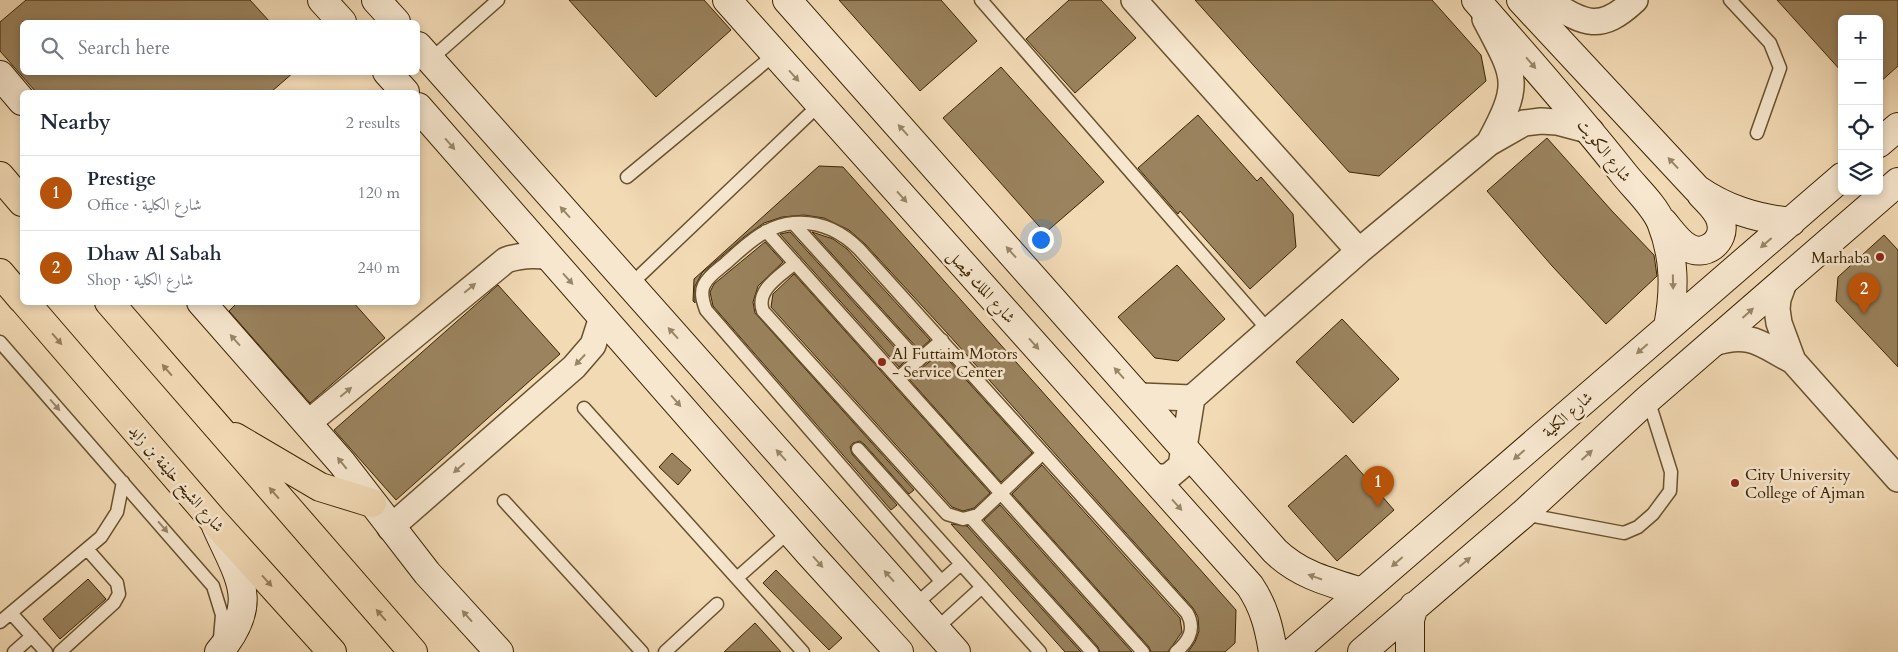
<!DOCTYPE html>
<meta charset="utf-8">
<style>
:root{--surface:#fff;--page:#f2f2f3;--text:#1f2937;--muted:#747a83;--line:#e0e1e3;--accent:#b45309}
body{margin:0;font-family:Cardo,Amiri,serif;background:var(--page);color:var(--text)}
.controls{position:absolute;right:15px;top:15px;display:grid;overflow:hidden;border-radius:8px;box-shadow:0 2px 8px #0003}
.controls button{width:45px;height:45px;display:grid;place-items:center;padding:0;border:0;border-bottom:1px solid var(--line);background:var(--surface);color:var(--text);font:25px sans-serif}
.you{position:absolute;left:1040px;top:239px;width:18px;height:18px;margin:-12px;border:4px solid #fff;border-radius:50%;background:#1a73e8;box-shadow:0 0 0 8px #1a73e833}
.badge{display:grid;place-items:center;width:32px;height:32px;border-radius:50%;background:var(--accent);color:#fff;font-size:16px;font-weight:700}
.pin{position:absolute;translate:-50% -41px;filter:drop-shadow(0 1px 2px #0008)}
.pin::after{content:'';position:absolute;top:26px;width:18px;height:15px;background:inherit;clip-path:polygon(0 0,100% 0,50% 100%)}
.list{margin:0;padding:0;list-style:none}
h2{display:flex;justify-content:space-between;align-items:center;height:65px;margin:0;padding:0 20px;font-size:21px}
h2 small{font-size:16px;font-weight:400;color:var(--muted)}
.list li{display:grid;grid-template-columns:32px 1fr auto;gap:15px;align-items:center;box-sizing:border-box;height:75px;padding:0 20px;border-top:1px solid var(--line)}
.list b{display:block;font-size:19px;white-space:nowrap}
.list p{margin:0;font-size:16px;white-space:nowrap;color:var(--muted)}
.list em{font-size:16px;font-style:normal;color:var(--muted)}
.icon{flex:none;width:28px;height:28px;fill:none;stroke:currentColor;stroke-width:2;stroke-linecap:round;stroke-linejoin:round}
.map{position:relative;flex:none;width:1898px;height:652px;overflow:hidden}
.search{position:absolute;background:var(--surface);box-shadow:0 2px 8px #0003;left:20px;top:20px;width:400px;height:55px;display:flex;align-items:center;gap:12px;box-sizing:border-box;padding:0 18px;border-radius:8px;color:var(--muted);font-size:19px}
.panel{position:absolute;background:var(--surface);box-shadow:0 2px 8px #0003;left:20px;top:90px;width:400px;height:215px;border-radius:8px}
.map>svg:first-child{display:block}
</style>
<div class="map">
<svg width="1898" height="652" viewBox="0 0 1898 652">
<rect width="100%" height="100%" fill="#f2dab5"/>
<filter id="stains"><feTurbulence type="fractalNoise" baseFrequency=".004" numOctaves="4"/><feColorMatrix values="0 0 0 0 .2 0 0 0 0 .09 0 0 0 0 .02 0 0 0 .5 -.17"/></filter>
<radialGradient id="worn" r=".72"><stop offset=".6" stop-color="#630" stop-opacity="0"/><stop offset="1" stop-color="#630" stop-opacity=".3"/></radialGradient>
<path fill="#9a835e" stroke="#3a2400" d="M26 0H250L270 22H22V72H294L271 92H36L0 51V22Z
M569 0H704L731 30 656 97Z
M839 0H941L977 41 920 91Z
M1069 0H1101L1136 38 1075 93 1026 39Z
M1195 0H1432L1481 55 1486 81 1379 176 1349 172Z
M1777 0H1898V66L1879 83V19H1842V72Z
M1001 67 1104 182 1045 233 943 118Z
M1198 115 1257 181 1261 177 1293 214 1296 247 1250 289 1180 211 1178 214 1138 168Z
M1547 138 1612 211 1654 255 1657 276 1606 324 1553 267 1487 191Z
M819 166 843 167 1236 610 1235 643 1225 652H1188L1195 642 1199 631 1198 617 1193 608 948 334 865 244 849 230 824 218 804 215 782 217 764 223 744 237 702 273 695 286V303L693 301 694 279Z
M790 232 906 360 899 367 780 234Z
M812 232 833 239 847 249 930 340 919 350Z
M1884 235 1898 250V367L1836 301 1838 277Z
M765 242 783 262 758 286 753 302 755 313 914 490 909 494 864 444 860 441 853 443 850 447 852 454 897 505 891 510 713 306 710 292 714 284Z
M1177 265 1225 319 1178 361 1155 358 1118 317Z
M794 274 990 493 974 508 963 511 952 507 771 307 773 294Z
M498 285 560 354 396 500 334 430Z
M238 302H353L385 338 310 403 229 311Z
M1342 319 1399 379 1353 423 1296 362Z
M941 352 1032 453 1001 482 909 379Z
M672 453 691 470 678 485 659 467Z
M1346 455 1394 510 1337 561 1288 506Z
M1042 465 1180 618 1182 632 1168 652H1151L1149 647 1012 494Z
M1000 505 1132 652H1100L1098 647 984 520Z
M951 524 967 526 1081 652H1065Z
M776 570 842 638 829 650 763 583Z
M88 579 106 599 60 639 43 619Z
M755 623 781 652H724Z"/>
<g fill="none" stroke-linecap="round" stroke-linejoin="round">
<defs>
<path id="lane" d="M981 0 1269 331
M1730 0 1770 43 1780 68 1757 133
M430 60 498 0
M627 177 775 54
M793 223 918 361
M766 231 1143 652
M795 263C780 276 755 290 763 311L947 514 963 519 978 515 1043 453
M630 285 820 104
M0 342 213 586 222 615 220 638
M898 378 942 340
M584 408 803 652
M858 449 1040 652
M504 501 642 652
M1523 514 1624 533 1638 527 1653 514 1670 491 1671 472 1648 399
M971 518 1092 652
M737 578 790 531
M941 581 706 310C703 302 700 293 704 285 708 276 719 269 726 263 746 245 766 225 794 223 820 221 841 231 859 249L1187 613C1196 629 1189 641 1176 652
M915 605 961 564
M11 613 46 652
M0 622 101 537 117 512 123 482
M936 629 982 587
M14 652 32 636
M60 652 114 603 119 594 117 583 87 549
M665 652 717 604"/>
<path id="street" d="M1134 0 1359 251
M1546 0C1584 23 1599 34 1635 0
M1485 19C1516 78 1522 82 1489 143
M1785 280 1778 299 1777 309 1779 323 1793 361 1898 479
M1714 343C1751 331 1762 345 1793 361
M1140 396 1192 398
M308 423 506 260C521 255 533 254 549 257
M1152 477H1168L1181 466 1192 398 1359 251 1489 143 1524 123 1541 121 1557 122 1591 131
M390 528 574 367 593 345 602 317"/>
<path id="secondary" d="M322 0 342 22
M376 0 396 22
M727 0 1250 586C1264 607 1269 627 1273 652
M787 0 1275 551C1300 575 1329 582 1362 592
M1476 0C1526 57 1577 114 1624 174 1635 188 1654 205 1661 222 1675 257 1675 290 1668 327
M1521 0 1697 189C1726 209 1755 218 1791 222
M418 46 956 652
M387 72 405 92
M0 75 22 101
M418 107 809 553 899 652
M1879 143 1898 127
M1663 222C1670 230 1678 242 1687 247 1704 258 1726 242 1721 222 1719 211 1708 202 1701 194
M201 302 342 463 427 573 499 652
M216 526C239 578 261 602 219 652
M1293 652 1842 177
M1362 652 1523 514 1648 399 1898 182
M1410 652V620L1414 606"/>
<path id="primary" d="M0 176 22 202
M0 273 22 299
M25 302 213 520 332 652
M109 302 413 652
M235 437 320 487 372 503"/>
</defs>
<use href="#lane" stroke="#68522d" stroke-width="15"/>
<use href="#street" stroke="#68522d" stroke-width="28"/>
<use href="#secondary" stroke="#3a2400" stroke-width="30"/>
<use href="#primary" stroke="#3a2400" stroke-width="30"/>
<use href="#lane" stroke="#f7e7cf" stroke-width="12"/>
<use href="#street" stroke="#f7e7cf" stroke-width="25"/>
<use href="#secondary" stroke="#f7e7cf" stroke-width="28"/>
<use href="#primary" stroke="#f2dab5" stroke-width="28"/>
</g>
<defs><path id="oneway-solid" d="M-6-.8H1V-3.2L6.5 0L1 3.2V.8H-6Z" transform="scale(1.25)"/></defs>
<g fill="#988668">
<use href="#oneway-solid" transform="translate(1531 63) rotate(49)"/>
<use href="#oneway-solid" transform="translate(794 76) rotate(48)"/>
<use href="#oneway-solid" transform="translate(903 130) rotate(-132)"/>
<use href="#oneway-solid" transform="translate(450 144) rotate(49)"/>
<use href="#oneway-solid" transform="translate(1673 163) rotate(-133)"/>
<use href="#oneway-solid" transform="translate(902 197) rotate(48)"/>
<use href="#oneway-solid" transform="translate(565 212) rotate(-132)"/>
<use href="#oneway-solid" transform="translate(1766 243) rotate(139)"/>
<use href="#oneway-solid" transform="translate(1011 252) rotate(-132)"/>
<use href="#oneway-solid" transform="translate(568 279) rotate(48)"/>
<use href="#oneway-solid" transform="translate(1673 282) rotate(89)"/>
<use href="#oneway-solid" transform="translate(470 288) rotate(-40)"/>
<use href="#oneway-solid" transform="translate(1748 313) rotate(-42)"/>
<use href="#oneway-solid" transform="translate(673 333) rotate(-132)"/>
<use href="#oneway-solid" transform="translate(235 340) rotate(-132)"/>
<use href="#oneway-solid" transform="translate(1034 344) rotate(48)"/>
<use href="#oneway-solid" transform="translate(1642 349) rotate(139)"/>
<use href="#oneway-solid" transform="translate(580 360) rotate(133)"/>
<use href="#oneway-solid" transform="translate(1119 373) rotate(-132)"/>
<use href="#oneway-solid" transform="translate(346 392) rotate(-40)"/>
<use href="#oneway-solid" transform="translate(676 401) rotate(49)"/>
<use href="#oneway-solid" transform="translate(55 405) rotate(49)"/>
<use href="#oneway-solid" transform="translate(781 455) rotate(-132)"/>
<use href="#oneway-solid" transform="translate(1519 455) rotate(139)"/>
<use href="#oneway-solid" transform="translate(1587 455) rotate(-42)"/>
<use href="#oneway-solid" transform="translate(342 463) rotate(-129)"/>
<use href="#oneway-solid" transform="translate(459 468) rotate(139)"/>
<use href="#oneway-solid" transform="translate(1177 505) rotate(48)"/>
<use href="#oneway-solid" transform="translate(163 527) rotate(49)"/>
<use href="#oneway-solid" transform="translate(818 562) rotate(48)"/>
<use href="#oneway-solid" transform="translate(1397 562) rotate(139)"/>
<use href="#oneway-solid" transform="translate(1465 562) rotate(-40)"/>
<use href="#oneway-solid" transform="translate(889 576) rotate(-132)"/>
<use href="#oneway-solid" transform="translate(1315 577) rotate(-161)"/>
<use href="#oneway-solid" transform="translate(467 616) rotate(-132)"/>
</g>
<g fill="#967f5a">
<use href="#oneway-solid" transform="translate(57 339) rotate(49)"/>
<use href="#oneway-solid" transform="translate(167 370) rotate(-131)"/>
<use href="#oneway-solid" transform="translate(274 493) rotate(-131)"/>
<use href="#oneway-solid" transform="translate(267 581) rotate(48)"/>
<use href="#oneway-solid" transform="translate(381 615) rotate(-131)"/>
</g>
<g fill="#8f2418" stroke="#f7e7cf" stroke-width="2">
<circle cx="1880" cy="257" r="5"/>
<circle cx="882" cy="362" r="5"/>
<circle cx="1735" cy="483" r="5"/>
</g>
<g text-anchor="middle" stroke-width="5" stroke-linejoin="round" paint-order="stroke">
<g font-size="16" fill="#3a2400" stroke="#f7e7cf">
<text transform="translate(1605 150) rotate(51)" y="6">شارع الكويت</text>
<text transform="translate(982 286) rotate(48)" y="6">شارع الملك فيصل</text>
<text transform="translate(1567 414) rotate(-41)" y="6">شارع الكلية</text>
<text transform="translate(177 478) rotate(49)" y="6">شارع الشيخ خليفة بن زايد</text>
</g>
<g font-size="16" fill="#3a2400" stroke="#f7e7cf" text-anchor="start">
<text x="1870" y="263" text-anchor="end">Marhaba</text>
<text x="892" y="359">Al Futtaim Motors<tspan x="892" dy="18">- Service Center</tspan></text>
<text x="1745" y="480">City University<tspan x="1745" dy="18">College of Ajman</tspan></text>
</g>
</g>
<rect width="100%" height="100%" filter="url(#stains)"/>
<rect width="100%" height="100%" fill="url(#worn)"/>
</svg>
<div class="controls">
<button>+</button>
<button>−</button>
<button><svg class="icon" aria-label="locate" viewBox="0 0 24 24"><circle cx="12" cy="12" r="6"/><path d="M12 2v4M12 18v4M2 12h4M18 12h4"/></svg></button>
<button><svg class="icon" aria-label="layers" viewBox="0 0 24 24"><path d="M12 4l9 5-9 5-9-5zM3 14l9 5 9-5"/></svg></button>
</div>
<div class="you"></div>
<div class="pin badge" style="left:1378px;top:507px">1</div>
<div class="pin badge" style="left:1864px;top:314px">2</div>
<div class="search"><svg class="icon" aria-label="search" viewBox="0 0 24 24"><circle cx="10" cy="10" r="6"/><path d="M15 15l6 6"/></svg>Search here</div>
<section class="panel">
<h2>Nearby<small>2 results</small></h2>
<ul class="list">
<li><span class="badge">1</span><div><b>Prestige</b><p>Office · شارع الكلية</p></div><em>120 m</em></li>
<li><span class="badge">2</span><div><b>Dhaw Al Sabah</b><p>Shop · شارع الكلية</p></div><em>240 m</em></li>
</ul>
</section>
</div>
